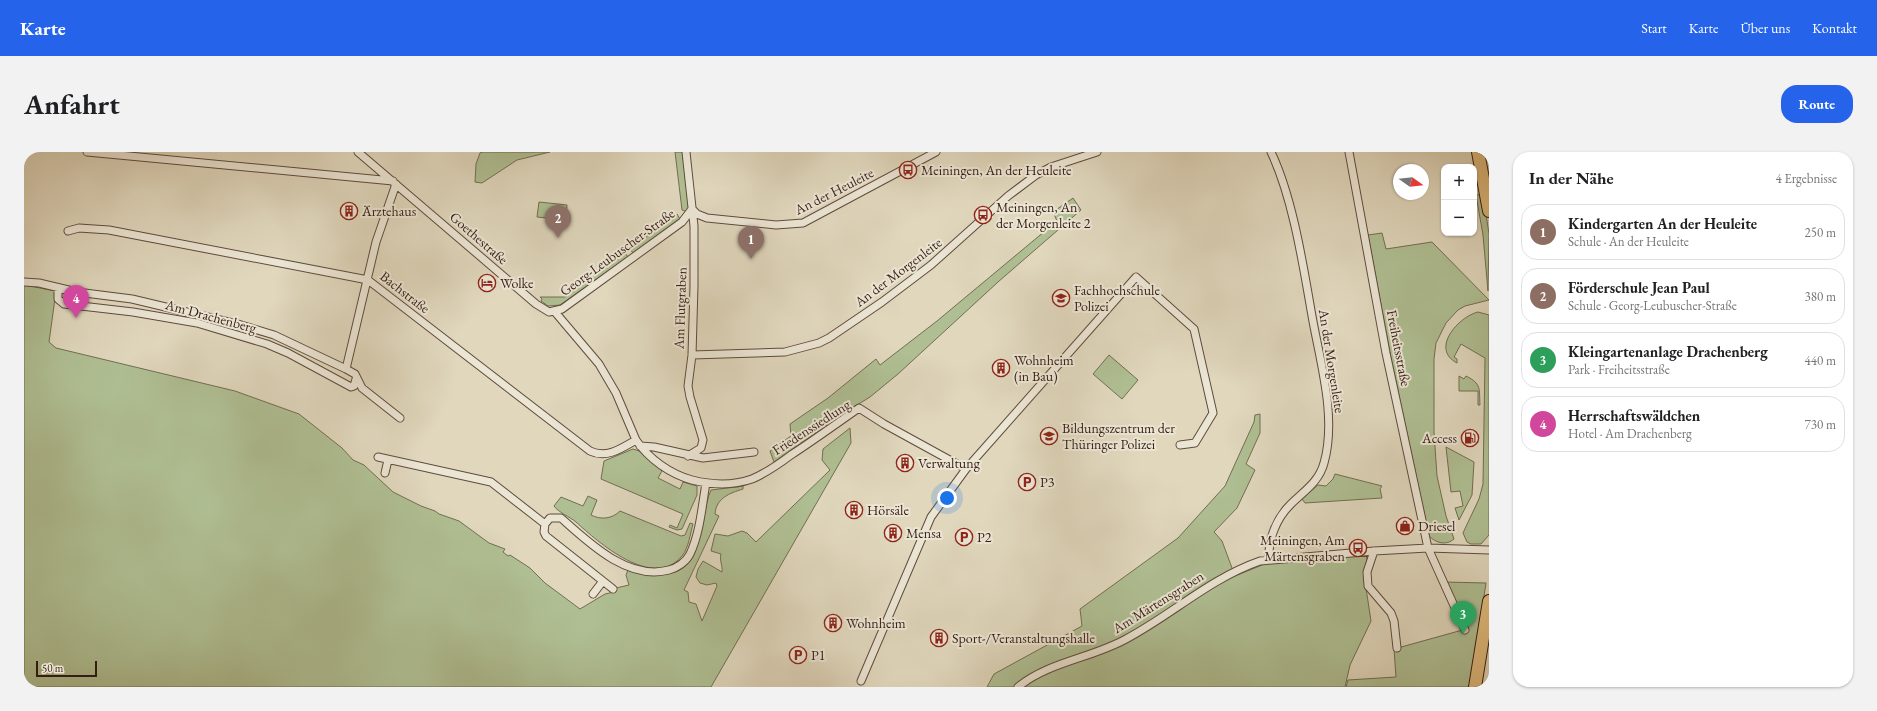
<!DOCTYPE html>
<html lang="de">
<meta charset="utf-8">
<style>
:root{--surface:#fff;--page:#f2f2f2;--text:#202124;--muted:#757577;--line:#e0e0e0;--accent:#2563eb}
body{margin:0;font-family:"EB Garamond",serif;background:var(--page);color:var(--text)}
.controls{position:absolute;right:12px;top:12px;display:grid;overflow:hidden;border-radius:8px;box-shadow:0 1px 3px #0004}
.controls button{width:36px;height:36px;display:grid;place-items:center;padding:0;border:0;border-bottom:1px solid var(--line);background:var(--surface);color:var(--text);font:20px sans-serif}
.compass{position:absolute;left:1369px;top:12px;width:36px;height:36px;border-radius:50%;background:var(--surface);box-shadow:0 1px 3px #0004;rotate:105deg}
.scale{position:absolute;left:12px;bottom:10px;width:61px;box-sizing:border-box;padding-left:4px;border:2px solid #361c12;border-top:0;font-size:11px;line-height:14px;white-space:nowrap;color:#361c12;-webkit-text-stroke:3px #ebe5d4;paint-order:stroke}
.you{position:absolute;left:923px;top:346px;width:14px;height:14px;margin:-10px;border:3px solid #fff;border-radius:50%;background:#1a73e8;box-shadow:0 0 0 6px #1a73e833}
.badge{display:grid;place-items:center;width:26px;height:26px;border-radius:50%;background:var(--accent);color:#fff;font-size:13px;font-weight:700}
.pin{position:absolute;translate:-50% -33px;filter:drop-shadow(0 1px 2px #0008)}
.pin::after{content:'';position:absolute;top:21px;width:14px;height:12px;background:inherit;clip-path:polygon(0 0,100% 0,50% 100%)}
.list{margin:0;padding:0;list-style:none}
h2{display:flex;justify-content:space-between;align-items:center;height:52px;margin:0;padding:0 16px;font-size:17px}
h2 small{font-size:13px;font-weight:400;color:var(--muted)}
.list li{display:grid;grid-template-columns:26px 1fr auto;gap:12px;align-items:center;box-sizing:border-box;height:56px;margin:0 8px 8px;padding:0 8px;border:1px solid var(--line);border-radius:16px}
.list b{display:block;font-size:15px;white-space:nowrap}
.list p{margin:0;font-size:13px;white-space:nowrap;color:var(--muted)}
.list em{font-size:13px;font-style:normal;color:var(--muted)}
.map{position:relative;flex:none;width:1465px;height:535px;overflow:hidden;border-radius:16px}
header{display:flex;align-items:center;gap:24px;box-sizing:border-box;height:56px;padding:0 20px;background:var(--accent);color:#fff}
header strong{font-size:19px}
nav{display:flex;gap:22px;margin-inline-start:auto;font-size:14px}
.intro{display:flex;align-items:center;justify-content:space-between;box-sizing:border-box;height:96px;padding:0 24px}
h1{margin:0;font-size:28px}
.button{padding:10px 18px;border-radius:16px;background:var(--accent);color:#fff;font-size:14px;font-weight:700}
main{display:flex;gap:24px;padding:0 24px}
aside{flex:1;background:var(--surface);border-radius:16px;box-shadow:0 1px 3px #0004}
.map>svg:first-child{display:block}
</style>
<header>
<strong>Karte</strong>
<nav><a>Start</a><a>Karte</a><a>Über uns</a><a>Kontakt</a></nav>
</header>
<div class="intro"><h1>Anfahrt</h1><a class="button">Route</a></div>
<main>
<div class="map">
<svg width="1465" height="535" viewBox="0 0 1465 535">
<rect width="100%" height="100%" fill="#e0d7bd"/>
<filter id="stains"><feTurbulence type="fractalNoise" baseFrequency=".005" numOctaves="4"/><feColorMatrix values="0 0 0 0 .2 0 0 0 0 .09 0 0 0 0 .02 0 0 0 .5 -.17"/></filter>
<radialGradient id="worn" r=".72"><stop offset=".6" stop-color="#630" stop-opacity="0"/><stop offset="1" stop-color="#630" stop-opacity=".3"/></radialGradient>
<path fill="#afbf93" stroke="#726e52" d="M459 0H526L493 8 458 31 451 30 452 12 456 1Z
M651 0H659L665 53 663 60 658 58Z
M1459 42 1465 82 1464 139 1459 83 1452 43Z
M1049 46 1057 58 974 130 874 222 846 245 817 263 750 310 746 299 767 284 766 272 804 246 852 207 856 213 913 169 1033 69 1029 60Z
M515 50 543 53 542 68 513 65Z
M653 62 656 67 609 101 606 97Z
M1358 81 1362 97 1408 90 1465 148 1441 154 1434 158 1422 171 1412 191 1410 207V280L1413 324 1422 364 1430 387C1422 394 1412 391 1405 384L1367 206 1344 83Z
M601 101 604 105 536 153 524 154 517 149 518 147 516 145H541Z
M0 133 32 139 25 190 32 196 211 239 275 262 318 296 329 308 340 313 369 340 397 354 411 359 415 362 435 369 465 391 481 397 479 400 484 404 486 403 506 416 521 431 556 457 581 442 590 440 592 436 605 433 602 423 604 418C627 425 660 428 671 400 675 389 677 376 680 364 682 356 683 346 687 338L719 334V337C706 341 692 346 691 362L695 364 660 438 664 440 665 450 672 452 678 469 693 434 692 431 683 433 676 431 672 425 674 417 679 409 698 420C699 413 695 409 697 402L687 399 691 382 704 384 718 379 723 381 732 390 806 318 798 308 799 297 826 276 827 291 687 535H0Z
M1454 160 1465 163V383L1457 392H1447L1443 390 1439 381 1455 347 1459 332 1461 206 1437 192 1430 205 1433 207V211C1406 197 1434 165 1454 160Z
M1085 203 1114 228 1098 247 1069 222Z
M1435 224 1440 227 1442 224C1458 232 1455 237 1456 253H1454V239H1435Z
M1236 262V281L1222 312 1231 318 1213 356 1190 380 1198 389 1211 424 1243 411 1339 402 1343 406 1340 423 1347 469 1326 513 1321 535H963L970 522 1058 474 1056 457 1154 386 1201 334 1230 270 1231 263Z
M1422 295 1450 310 1448 343 1435 368 1431 356 1439 354 1436 339 1427 340Z
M609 297 618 300 638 319 634 326 656 337 659 330 673 334V343L658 377 653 378 645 375 646 373 653 376 659 362 577 327 580 309Z
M1311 322 1358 334 1356 337 1358 346 1281 351 1278 347 1294 333 1302 334 1309 327Z
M564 344 573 348 567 363C577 368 588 367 596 359L657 384 661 383 666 371 669 372C666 382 665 395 658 404 629 439 574 390 552 370 546 365 534 360 530 354L537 345 559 354Z
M1420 430 1462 431 1446 535H1322L1324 528 1372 525 1370 497 1442 477Z"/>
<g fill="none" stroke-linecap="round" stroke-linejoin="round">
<defs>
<path id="minor" d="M63 0 369 29
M334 0 512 152 525 160 538 157 658 70 668 57
M662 0 670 74V134L668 203 664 234 666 245 679 288 677 296 664 304
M1325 0 1362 201 1404 396 1441 478
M668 57 673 62 683 66 752 73 779 71 912 0
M44 79 55 76 85 78 344 128 566 299C583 307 598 296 612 288
M0 130 15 131 53 140 108 147 217 173 250 183 322 217 352 90 372 32
M34 136V147L40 152 109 160 173 171 243 192 264 201 327 235 330 234 332 227
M531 160 575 212 592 241 612 288C625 307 646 322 668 328 688 333 708 334 728 327 742 321 755 312 767 303 790 288 812 272 835 256L860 272 942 317
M668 203 761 200 795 191 805 186 858 150 907 113 984 44 1012 23 1027 15 1073 0
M322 217 331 222 338 236 376 266
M616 294 630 295 679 306 730 300
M354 305 467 330 521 372 526 366H537C565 391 604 429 645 418 653 416 662 410 666 402 676 381 678 354 682 331
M361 321 364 308
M521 372 520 380 522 384 589 437
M1350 399 1343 420 1344 434 1367 461 1370 469 1373 496
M1245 407C1244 388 1252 367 1266 353 1280 339 1295 330 1300 311 1313 265 1296 210 1288 164 1279 113 1269 46 1247 0
M569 442 579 429
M837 529 907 365 942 317 1112 125 1170 177 1189 261 1171 291 1156 293
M994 535C1024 510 1068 506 1102 487 1149 462 1185 427 1236 409L1350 399 1404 396 1465 398"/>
<path id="primary" d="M1454 0 1465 59
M1451 535 1465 449"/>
</defs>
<use href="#minor" stroke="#604b3d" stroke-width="9"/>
<use href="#primary" stroke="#361c12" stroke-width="14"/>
<use href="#minor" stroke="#ebe5d4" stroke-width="7"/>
<use href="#primary" stroke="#e0bc7e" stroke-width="12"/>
</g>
<defs>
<symbol id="bus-ring" viewBox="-11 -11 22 22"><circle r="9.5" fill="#ebe5d4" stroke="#8f2418" stroke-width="1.5"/><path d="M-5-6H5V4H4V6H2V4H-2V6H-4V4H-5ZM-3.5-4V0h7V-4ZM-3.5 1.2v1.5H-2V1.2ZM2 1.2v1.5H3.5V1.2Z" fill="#8f2418"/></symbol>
<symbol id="building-ring" viewBox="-11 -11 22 22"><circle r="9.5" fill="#ebe5d4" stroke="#8f2418" stroke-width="1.5"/><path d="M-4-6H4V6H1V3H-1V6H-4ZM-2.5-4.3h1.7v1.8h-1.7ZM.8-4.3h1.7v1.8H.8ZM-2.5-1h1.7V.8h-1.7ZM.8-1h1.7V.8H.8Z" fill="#8f2418"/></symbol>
<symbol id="hotel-ring" viewBox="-11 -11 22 22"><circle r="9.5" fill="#ebe5d4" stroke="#8f2418" stroke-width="1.5"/><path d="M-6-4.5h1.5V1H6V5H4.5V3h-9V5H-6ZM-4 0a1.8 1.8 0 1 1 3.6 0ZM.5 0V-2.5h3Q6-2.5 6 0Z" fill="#8f2418"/></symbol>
<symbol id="university-ring" viewBox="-11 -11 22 22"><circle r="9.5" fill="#ebe5d4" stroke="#8f2418" stroke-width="1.5"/><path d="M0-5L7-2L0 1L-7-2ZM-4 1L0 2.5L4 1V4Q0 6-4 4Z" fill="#8f2418"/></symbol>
<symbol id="school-ring" viewBox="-11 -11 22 22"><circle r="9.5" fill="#ebe5d4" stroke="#8f2418" stroke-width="1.5"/><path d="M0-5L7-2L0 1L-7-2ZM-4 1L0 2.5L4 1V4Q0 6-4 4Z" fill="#8f2418"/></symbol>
<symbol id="fuel-ring" viewBox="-11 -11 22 22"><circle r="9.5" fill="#ebe5d4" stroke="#8f2418" stroke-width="1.5"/><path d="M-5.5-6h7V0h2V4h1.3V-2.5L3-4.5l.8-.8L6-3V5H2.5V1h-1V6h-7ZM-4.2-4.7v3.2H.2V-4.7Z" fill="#8f2418"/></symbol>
<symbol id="parking-ring" viewBox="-11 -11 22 22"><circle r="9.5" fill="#ebe5d4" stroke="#8f2418" stroke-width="1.5"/><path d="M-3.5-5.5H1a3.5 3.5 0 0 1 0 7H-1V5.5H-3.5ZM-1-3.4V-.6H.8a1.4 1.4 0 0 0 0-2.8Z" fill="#8f2418"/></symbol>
<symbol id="shop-ring" viewBox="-11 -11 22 22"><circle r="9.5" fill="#ebe5d4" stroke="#8f2418" stroke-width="1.5"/><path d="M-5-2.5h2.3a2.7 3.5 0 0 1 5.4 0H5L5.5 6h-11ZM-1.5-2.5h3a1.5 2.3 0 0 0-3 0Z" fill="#8f2418"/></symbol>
</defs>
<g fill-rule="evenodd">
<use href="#bus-ring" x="874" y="8" width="20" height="20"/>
<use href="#building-ring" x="315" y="49" width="20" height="20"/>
<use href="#bus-ring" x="949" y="53" width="20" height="20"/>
<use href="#hotel-ring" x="453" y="121" width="20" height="20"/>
<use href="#university-ring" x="1027" y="136" width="20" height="20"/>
<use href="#building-ring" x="967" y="206" width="20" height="20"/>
<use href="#school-ring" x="1015" y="274" width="20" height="20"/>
<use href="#fuel-ring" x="1436" y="276" width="20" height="20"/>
<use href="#building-ring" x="871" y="301" width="20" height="20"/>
<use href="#parking-ring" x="993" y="320" width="20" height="20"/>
<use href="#building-ring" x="820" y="348" width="20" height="20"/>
<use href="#shop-ring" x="1371" y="364" width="20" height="20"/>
<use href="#building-ring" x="859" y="371" width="20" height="20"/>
<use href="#parking-ring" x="930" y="375" width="20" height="20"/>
<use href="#bus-ring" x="1324" y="386" width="20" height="20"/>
<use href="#building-ring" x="799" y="461" width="20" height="20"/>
<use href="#building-ring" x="905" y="476" width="20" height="20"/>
<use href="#parking-ring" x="764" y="493" width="20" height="20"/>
</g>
<g text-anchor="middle" stroke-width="4" stroke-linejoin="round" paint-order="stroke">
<g font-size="14" fill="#361c12" stroke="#ebe5d4" text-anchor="start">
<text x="897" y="23">Meiningen, An der Heuleite</text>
<text x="972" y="60">Meiningen, An<tspan x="972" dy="16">der Morgenleite 2</tspan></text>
<text x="338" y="64">Ärztehaus</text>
<text x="476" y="136">Wolke</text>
<text x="1050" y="143">Fachhochschule<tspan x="1050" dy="16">Polizei</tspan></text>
<text x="990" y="213">Wohnheim<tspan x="990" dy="16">(in Bau)</tspan></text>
<text x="1038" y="281">Bildungszentrum der<tspan x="1038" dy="16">Thüringer Polizei</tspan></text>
<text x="1433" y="291" text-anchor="end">Access</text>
<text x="894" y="316">Verwaltung</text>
<text x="1016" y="335">P3</text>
<text x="843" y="363">Hörsäle</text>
<text x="1394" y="379">Driesel</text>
<text x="882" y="386">Mensa</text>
<text x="953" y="390">P2</text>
<text x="1321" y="393" text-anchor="end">Meiningen, Am<tspan x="1321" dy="16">Märtensgraben</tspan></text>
<text x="822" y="476">Wohnheim</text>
<text x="928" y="491">Sport-/Veranstaltungshalle</text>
<text x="787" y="508">P1</text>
</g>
<g font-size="14" fill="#361c12" stroke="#ebe5d4">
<text transform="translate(810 39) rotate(-27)" y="5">An der Heuleite</text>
<text transform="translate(455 86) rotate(41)" y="5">Goethestraße</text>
<text transform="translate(593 100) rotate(-36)" y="5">Georg-Leubuscher-Straße</text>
<text transform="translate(874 120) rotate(-37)" y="5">An der Morgenleite</text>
<text transform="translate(381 140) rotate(38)" y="5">Bachstraße</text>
<text transform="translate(656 156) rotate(-88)" y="5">Am Flutgraben</text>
<text transform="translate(187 164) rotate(15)" y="5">Am Drachenberg</text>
<text transform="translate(1375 196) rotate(79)" y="5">Freiheitsstraße</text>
<text transform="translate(1308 209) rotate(81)" y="5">An der Morgenleite</text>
<text transform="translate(787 275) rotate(-33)" y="5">Friedenssiedlung</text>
<text transform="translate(1134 450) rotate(-32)" y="5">Am Märtensgraben</text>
</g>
</g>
<rect width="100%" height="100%" filter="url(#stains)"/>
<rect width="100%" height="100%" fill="url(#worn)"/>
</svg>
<div class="controls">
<button>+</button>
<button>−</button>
</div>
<svg class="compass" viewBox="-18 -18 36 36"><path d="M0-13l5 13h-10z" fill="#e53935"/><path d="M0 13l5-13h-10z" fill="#757577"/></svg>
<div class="scale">50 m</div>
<div class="you"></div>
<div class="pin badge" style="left:727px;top:107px;background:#8d6e63">1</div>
<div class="pin badge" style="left:534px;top:86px;background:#8d6e63">2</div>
<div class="pin badge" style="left:1439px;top:482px;background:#2e9e5b">3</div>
<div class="pin badge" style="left:52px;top:166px;background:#d1479c">4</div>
</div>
<aside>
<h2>In der Nähe<small>4 Ergebnisse</small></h2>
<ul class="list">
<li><span class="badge" style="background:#8d6e63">1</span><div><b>Kindergarten An der Heuleite</b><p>Schule · An der Heuleite</p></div><em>250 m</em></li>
<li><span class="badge" style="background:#8d6e63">2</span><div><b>Förderschule Jean Paul</b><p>Schule · Georg-Leubuscher-Straße</p></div><em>380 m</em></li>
<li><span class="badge" style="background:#2e9e5b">3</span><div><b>Kleingartenanlage Drachenberg</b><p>Park · Freiheitsstraße</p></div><em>440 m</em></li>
<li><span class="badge" style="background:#d1479c">4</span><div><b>Herrschaftswäldchen</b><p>Hotel · Am Drachenberg</p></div><em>730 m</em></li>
</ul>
</aside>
</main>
